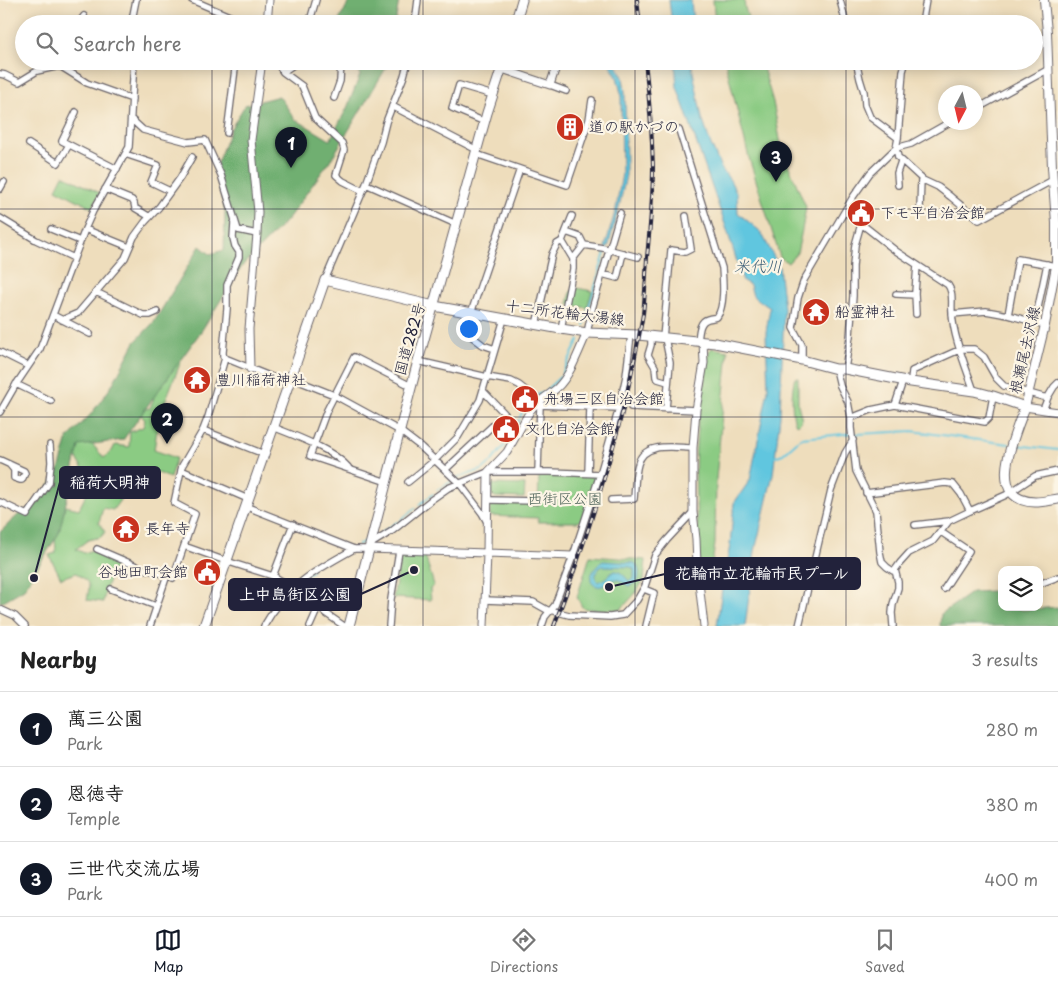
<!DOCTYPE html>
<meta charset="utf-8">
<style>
:root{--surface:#fff;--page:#f2f2f2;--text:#222;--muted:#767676;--line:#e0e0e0;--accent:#111827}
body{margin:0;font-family:"Playpen Sans","Klee One",sans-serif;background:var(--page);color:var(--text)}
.controls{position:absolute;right:15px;bottom:15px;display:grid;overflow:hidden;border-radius:10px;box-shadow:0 2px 12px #0003}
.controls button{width:45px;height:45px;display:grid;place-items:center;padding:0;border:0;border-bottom:1px solid var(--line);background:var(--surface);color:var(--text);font:25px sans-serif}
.compass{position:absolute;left:938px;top:85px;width:45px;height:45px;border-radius:50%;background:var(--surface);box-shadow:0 2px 12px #0003;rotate:187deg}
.you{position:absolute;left:468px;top:328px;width:18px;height:18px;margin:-12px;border:4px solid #fff;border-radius:50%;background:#1a73e8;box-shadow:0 0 0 8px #1a73e833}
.badge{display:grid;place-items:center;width:32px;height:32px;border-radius:50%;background:var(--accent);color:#fff;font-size:16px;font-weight:700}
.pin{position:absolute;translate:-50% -41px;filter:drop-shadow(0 1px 2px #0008)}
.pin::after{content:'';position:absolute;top:26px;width:18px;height:15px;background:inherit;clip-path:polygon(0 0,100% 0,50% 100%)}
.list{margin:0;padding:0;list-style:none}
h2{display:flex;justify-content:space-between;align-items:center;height:65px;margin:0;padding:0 20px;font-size:21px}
h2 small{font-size:16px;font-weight:400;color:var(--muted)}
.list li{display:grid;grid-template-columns:32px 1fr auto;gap:15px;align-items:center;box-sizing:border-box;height:75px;padding:0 20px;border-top:1px solid var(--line)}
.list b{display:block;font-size:19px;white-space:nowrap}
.list p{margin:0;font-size:16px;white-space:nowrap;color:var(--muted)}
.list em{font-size:16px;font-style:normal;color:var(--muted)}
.icon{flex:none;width:28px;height:28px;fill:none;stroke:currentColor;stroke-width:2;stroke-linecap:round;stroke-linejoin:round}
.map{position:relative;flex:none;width:1058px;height:626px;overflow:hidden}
.search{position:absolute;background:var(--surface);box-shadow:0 2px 12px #0003;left:15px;right:15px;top:15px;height:55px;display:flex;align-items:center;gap:12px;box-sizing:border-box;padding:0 18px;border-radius:28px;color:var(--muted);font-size:19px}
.sheet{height:290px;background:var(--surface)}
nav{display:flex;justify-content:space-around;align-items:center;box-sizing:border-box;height:70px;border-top:1px solid var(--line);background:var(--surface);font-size:14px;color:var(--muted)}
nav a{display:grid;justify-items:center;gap:2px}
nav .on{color:var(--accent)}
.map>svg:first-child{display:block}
</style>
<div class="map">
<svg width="1058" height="626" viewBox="0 0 1058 626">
<rect width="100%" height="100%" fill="#fcf5e5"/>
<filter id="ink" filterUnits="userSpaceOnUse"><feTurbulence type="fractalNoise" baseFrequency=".02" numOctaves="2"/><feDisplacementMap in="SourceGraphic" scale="10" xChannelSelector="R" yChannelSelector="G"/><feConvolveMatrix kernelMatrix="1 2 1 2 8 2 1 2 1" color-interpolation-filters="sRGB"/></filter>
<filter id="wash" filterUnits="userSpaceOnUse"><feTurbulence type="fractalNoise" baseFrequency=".0096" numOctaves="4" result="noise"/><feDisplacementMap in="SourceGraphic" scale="20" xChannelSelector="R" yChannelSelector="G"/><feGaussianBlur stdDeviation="1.12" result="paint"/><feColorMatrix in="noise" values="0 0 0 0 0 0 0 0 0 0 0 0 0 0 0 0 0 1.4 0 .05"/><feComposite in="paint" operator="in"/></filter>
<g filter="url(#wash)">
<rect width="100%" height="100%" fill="#eeddbc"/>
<path fill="#8bcb83" stroke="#56765f" d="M713 0H744L745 8 750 24H715Z
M725 61H761L773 102 782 150 806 207 802 230 797 253 788 263 780 257 749 158Z
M63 175 100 193 92 208 56 189Z
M577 288 592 291 587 308 568 304 571 291H576Z
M157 347 181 361 159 417 154 450 176 458 170 478 151 470 142 491 122 497 113 510 103 508 99 523 105 532 101 537 88 540 76 549 84 553 92 550 117 561 107 585 103 602 87 600C90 583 91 583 76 573L61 578 49 555 56 553 54 523 61 505 79 509 91 485 75 454 78 441 93 445 104 458 112 451 115 445 129 447 130 432 143 427 145 420 138 411 150 408 154 398 146 389Z
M712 348 728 351 716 479 715 544 712 564H700C697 520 693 475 697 431 699 404 706 378 709 351Z
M795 378H798V404L802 420 800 423 796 425C791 416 791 388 795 378Z
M539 474 598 475 583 520 577 522H538V518L490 516V506L493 502 530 503 532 505 538 506Z
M491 484 525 485 524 498 495 497 491 494Z
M401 555H425L434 585 430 589 431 600 393 598Z
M590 556 646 560 644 580 634 595 620 610 587 609 582 607 577 597Z"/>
<path fill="#70af71" stroke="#496856" d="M350 0H399L395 24H337Z
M353 61H388L386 68 332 158 287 220 243 265 202 330 123 440 79 446 59 533 24 589 0 603V532L18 515 40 501 59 470 68 438 91 414 111 387 135 342 154 322 200 246 210 254 224 250 225 212 215 168 231 128 245 105 279 96 295 119 330 140 347 108 360 75Z
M993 591 1002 599V607H1014L1022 610 1058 607V626H940L941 614 972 592Z"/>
<path fill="#61c6df" stroke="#42748d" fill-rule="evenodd" d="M669 0H691L693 24H672Z
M608 61H615L623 77 625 92 626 175 620 203 608 248 605 247 616 209 622 174 621 93 617 77Z
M675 61H691L702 118 710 142 721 168 730 180 737 194 738 213 761 232 779 267 784 308 780 416 773 474 755 551 745 626H717L722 589 730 545 734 503 750 480 768 390 766 332 770 308 753 296 750 285 743 281 727 230 677 87Z
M603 561 635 563C640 568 640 576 637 582L629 586 619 580 613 579 612 581C607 582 603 588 597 586 583 582 596 565 603 561ZM603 566 630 567 633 568 634 570V578L629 581C612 561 614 576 598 582L596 579C595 573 597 568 603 566Z"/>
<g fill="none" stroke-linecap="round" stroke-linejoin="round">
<path stroke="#61c6df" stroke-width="2" d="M584 325 606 249
M562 374 579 340
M546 390 560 377
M536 396 544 392
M525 408 533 399
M520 417 523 411
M514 428 519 420
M1016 445 1058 450
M774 457 783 454 801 438 854 433 857 434 912 431 1009 444
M492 461 505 445
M483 469 490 463
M457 478 481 470
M437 490 452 481
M419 505 433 494
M401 520 415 508
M381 533 397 522
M358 545 365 541
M293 585 313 570"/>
</g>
</g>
<g filter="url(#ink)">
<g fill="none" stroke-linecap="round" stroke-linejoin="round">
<path stroke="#c5b8a2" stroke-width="5.5" stroke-dasharray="5.5 3" stroke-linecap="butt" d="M619 408 631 407"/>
<defs>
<path id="minor" d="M192 0 248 24
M840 0 846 24
M78 24 84 16
M132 24V20L136 0
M309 24 316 0
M415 24 418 0
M922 24 926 0
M276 61 283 72 302 86 315 118 342 143 344 150 336 175 343 181 363 191
M856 61 860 79 864 92 865 105 870 117 898 138
M906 61 903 71 898 138 896 148 898 157 923 180 938 187 951 197 979 220 1053 180
M283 72 296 63 297 61
M0 74 5 75 19 82 37 71 60 66 87 83 132 99
M550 85 566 91
M334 98 340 81 341 61
M392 106 477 150
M976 109 1049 69
M76 112 62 141 117 169
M131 119 143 130 188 142 205 140 221 175 238 230 257 234
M485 122 452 108 459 85 493 95
M679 130 722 268C723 282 725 306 717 317 714 318 711 318 708 319 699 321 699 333 698 342
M227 133 236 61
M29 144 58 163 69 145
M125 154 158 165 151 182 170 191
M476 154 567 185 589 120 592 100
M366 184 456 224
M898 185 897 173 901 161
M0 189 4 182
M105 189 132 200 134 203 135 208 150 217
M920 209 921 178
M845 211 896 251 948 285C954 293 951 303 952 312 953 337 966 367 974 391
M0 218 36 240 74 258
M51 229 80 241
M85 229 129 247
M566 232 580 237 584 245
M573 259 584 245 603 248 638 257
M602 274 617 278 623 253
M325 280 366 184 381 142 386 122 404 76 408 61
M96 292 143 315H150L157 312
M896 294 915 295
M471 313 520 169
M916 314 915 293 917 265
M952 314 986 311 1008 315 1045 325
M53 315 90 334
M1008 315 1018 259 1056 266
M62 320 78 313 125 258 134 237 145 222 159 207 180 178 192 157
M1035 322 1047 264
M536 325 552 254 557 244 562 241 572 216
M561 329 573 269V259L562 241
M587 333 592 309 620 213
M470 335 483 345 495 349
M651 337V345L648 355 655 367 656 377 658 379 668 382
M663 338 671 250 685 252 691 249 686 216
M665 338 670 363 666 409
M0 352 28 366
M225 358 223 356V352L227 309V285L239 257V252L235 246 233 238 234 223
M802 360V345L793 328 798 298 804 280 853 197 870 173 896 148 911 144 950 122
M418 361 487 377 511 381 519 385 539 401 540 405 619 408
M836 369 840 386 848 402 851 418V428L856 471 876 511 880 552 882 562 887 567 893 571 895 570
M845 369 850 336 853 296V266L855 245 861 224
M291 378 334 395 400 431 421 447 460 484 482 513 487 522
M903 381 895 405 985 422 989 418 993 396
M911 382 912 371 961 349H974L984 357 996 378 1004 386 1043 397H1048L1054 387 1058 383
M16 384 51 401
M631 407 696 410
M1043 410 1048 397
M0 412 15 386 40 349 85 229 93 211 129 147 134 61
M851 418 871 410 895 405
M273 427C296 436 332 449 348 467
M203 430 264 454
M0 460 24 471 25 473 22 480H20L14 478V470L9 464
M181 470 248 499
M445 470 505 414 483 391
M538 472 540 405
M588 473 590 407
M387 482 310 456 327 410 354 357 411 386
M408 482 435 460 458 437 480 400 504 319
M866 493 945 483 953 484 961 494 970 511
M488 500 536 501
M611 500 634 499C635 488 635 474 638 464 644 441 675 448 693 448
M0 502 27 515 28 513 49 483 51 462 50 445
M245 506 354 549H369
M915 525 949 521
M941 532 969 551 944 589
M371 544 392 531 431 500 448 488 488 472H550L600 474
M184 546 226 561 273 576 294 588 318 608 344 626
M97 549 141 568 167 575
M273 576 293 524
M1039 584 1058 577
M111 589 156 606
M644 589 654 593 646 626
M485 600 533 602 549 611
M0 609 15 616 25 626
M550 610 569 615 610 617 623 615 637 600 645 586 655 555 667 540 693 512
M150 626 167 575 173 578 195 514 174 503 182 466 203 430 208 417 225 358 289 384
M264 626C286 586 316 570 354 549
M310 626 318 608
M389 626 391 599 399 551
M542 626 545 617 555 605 573 556 600 474 619 408 626 376 631 335
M799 626 831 490 845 453 853 440
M893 626 892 613 893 604 898 588V582L895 570 900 563 909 553 933 541 949 521 970 511 1006 495 1035 476 1058 471"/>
<path id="tertiary" d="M267 24 269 0
M502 69 550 85 558 61
M703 342 704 363 696 410 693 448V512L696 539 697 565 704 626
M250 369 249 329 257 234 258 212 251 140 262 61
M1025 407 1058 412
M369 549 573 556
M484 626 487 554 488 472 507 452 530 411C537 401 548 396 557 388 571 375 579 350 587 333"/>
<path id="secondary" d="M1025 407 1045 325 1056 266V223L1052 167 1047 32 1044 0"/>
<path id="primary" d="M204 626 325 280 434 306 561 329 587 333 638 335 715 343 802 360 836 369H845L911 382 974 391 993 396 1025 407C1016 432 983 501 1035 502 1043 502 1051 500 1058 499"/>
<path id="trunk" d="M515 24 522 0
M349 626 418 361 487 113 504 61"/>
</defs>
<use href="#minor" stroke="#696368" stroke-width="8"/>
<use href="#tertiary" stroke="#696368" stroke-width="9"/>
<use href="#secondary" stroke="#696368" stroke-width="10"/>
<use href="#primary" stroke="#696368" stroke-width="11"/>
<use href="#trunk" stroke="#696368" stroke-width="11"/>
<use href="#minor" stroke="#fff" stroke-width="5.5"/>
<use href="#tertiary" stroke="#fff" stroke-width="7"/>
<use href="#secondary" stroke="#fff" stroke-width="8"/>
<use href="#primary" stroke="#fff" stroke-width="9"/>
<use href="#trunk" stroke="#fff" stroke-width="9"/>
<defs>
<path id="rail" d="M637 0 640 24
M554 626C592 525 625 421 643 314 645 295 646 276 647 257 650 227 653 197 653 167 652 132 649 96 645 61"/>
</defs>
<use href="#rail" stroke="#22223b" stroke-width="4"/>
<use href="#rail" stroke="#fcf5e5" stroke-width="2" stroke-dasharray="5.5" stroke-linecap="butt"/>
</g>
</g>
<path fill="none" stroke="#22223b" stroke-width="1" stroke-opacity="0.55" d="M212 0V24M423 0V24M635 0V24M846 0V24M212 61V626M423 61V626M635 61V626M846 61V626M0 209H1058M0 417H1058"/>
<defs>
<symbol id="building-disc" viewBox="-11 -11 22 22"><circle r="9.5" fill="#c8321e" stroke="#fcf5e5"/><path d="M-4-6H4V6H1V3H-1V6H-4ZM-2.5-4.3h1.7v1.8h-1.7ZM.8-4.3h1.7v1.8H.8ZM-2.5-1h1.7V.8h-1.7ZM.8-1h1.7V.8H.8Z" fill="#fff"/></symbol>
<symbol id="civic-disc" viewBox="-11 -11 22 22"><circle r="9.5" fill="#c8321e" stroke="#fcf5e5"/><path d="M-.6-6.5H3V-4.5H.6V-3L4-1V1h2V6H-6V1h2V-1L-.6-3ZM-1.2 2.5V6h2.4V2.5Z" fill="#fff"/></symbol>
<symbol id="temple-disc" viewBox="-11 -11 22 22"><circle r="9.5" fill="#c8321e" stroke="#fcf5e5"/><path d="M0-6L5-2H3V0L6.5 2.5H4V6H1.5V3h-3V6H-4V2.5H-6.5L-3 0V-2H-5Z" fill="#fff"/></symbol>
</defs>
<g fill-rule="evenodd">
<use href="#building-disc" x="554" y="111" width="32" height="32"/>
<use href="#civic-disc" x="845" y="197" width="32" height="32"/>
<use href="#temple-disc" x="800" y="296" width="32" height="32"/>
<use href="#temple-disc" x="181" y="364" width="32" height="32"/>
<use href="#civic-disc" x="509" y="383" width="32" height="32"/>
<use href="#civic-disc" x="490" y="413" width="32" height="32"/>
<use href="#temple-disc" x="110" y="513" width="32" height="32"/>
<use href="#civic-disc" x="191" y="556" width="32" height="32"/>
</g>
<g text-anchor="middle" stroke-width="4.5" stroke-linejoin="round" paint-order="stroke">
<g font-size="15" fill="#22223b" stroke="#fcf5e5" text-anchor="start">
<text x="589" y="132">道の駅かづの</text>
<text x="880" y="218">下モ平自治会館</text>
<text x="835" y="317">船霊神社</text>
<text x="216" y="385">豊川稲荷神社</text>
<text x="544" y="404">舟場三区自治会館</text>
<text x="525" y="434">文化自治会館</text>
<text x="145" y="534">長年寺</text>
<text x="188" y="577" text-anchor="end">谷地田町会館</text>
</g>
<g font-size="15" fill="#22223b" stroke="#fcf5e5">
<text transform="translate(565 313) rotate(7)" y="5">十二所花輪大湯線</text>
<text transform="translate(410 339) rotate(-74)" y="5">国道282号</text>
<text transform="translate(1025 350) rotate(-77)" y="5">根瀬尾去沢線</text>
</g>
<g font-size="15" fill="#475d54" stroke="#fcf5e5">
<text x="565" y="504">西街区公園</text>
</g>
<g font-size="16" font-style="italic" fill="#385b74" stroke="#fcf5e5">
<text x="758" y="272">米代川</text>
</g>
</g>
<path fill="none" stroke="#22223b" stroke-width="2" d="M34 578L60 482M609 587L665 574M414 570L361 594"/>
<g fill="#22223b" stroke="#fcf5e5" stroke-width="2">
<circle cx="34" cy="578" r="5"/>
<circle cx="609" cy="587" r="5"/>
<circle cx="414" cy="570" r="5"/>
</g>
<g fill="#22223b" stroke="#22223b" stroke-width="2">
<rect x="60" y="467" width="100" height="31" rx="5"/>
<rect x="665" y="558" width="195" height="31" rx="5"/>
<rect x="229" y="579" width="132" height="31" rx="5"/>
</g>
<g font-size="16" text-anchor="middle" font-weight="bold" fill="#fff">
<text x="110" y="488">稲荷大明神</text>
<text x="762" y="579">花輪市立花輪市民プール</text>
<text x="295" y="600">上中島街区公園</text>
</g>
</svg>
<div class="controls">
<button><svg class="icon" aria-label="layers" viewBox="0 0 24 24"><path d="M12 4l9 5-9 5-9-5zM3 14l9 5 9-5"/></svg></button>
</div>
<svg class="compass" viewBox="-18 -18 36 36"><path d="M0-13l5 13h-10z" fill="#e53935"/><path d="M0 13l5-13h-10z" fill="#767676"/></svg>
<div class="you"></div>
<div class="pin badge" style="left:291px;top:168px">1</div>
<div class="pin badge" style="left:167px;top:444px">2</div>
<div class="pin badge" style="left:776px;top:182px">3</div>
<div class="search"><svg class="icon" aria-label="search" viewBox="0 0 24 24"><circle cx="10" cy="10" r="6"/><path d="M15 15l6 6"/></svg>Search here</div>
</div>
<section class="sheet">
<h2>Nearby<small>3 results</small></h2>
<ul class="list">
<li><span class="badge">1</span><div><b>萬三公園</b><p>Park</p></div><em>280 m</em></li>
<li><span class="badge">2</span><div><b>恩徳寺</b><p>Temple</p></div><em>380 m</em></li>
<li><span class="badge">3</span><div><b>三世代交流広場</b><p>Park</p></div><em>400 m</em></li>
</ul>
</section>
<nav>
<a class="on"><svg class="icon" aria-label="map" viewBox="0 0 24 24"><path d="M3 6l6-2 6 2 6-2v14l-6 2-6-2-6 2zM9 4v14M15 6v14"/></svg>Map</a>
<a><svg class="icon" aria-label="directions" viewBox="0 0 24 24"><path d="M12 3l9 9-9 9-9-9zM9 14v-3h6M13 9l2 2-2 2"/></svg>Directions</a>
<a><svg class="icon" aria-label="saved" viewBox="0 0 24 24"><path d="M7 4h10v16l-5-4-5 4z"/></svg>Saved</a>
</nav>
